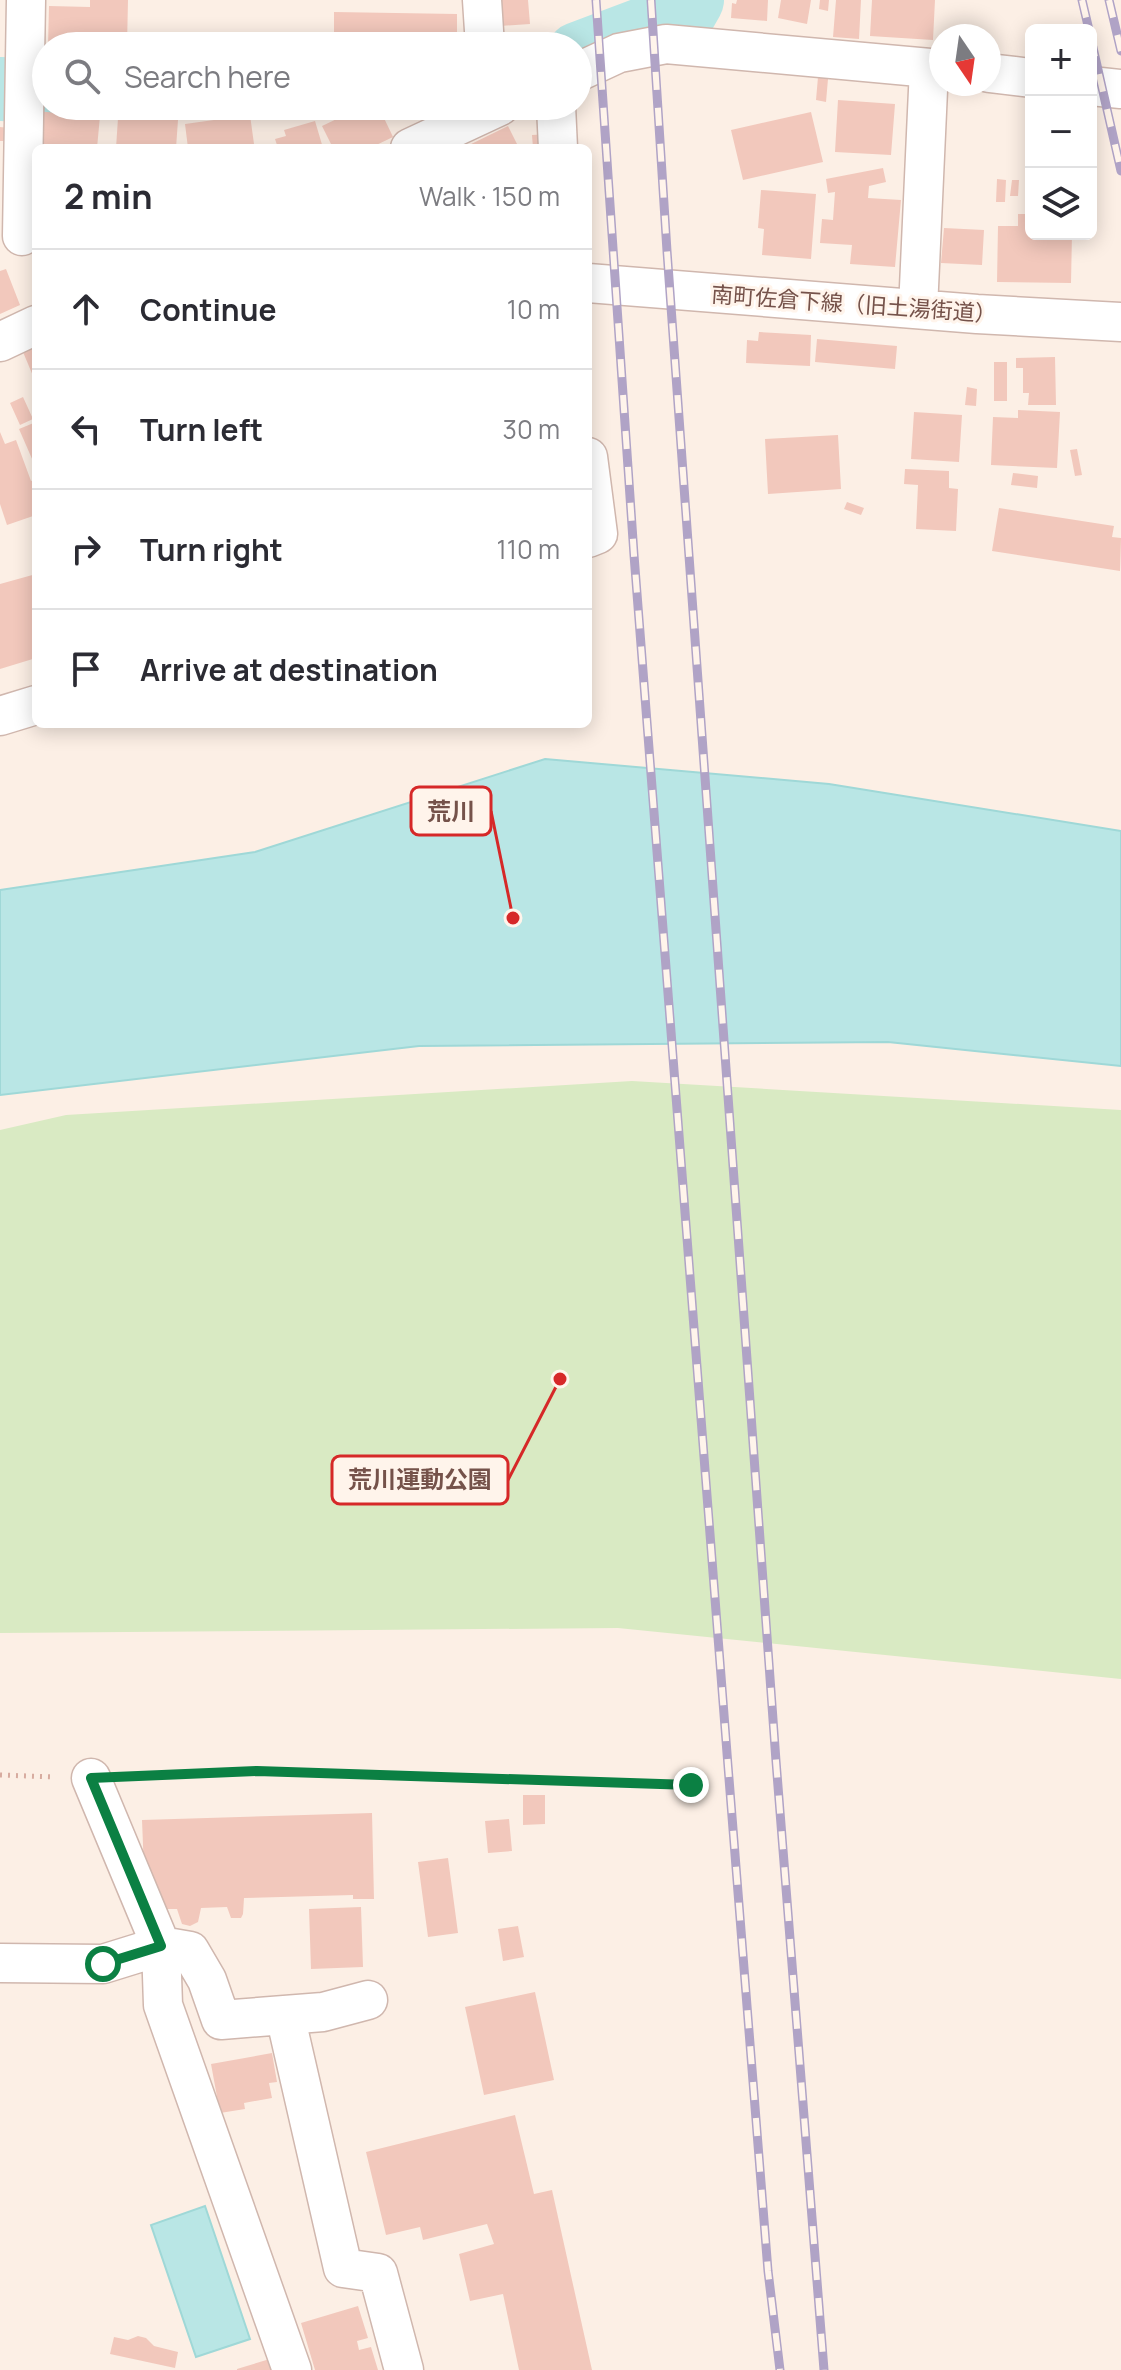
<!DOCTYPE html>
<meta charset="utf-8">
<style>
:root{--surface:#fff;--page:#f7f7f7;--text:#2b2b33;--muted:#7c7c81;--line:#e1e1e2}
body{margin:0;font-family:Manrope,"Noto Sans JP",sans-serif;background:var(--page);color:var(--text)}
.controls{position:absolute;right:24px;top:24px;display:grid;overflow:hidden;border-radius:12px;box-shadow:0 4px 20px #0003}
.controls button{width:72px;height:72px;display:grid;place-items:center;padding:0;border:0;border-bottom:2px solid var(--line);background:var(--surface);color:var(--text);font:40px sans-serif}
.compass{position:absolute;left:929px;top:24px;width:72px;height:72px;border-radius:50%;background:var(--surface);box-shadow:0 4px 20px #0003;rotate:167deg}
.stop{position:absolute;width:24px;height:24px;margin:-18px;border:6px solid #0b8043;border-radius:50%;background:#fff}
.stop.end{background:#0b8043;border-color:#fff;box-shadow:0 2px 8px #0008}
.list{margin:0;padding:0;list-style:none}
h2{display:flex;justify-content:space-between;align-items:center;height:104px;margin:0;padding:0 32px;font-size:34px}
h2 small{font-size:26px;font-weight:400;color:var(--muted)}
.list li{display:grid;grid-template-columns:52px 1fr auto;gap:24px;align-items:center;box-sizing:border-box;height:120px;padding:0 32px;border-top:2px solid var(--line)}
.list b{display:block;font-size:30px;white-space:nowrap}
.list em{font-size:26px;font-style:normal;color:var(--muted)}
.icon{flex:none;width:44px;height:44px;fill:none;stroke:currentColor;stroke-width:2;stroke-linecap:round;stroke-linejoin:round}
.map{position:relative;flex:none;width:1121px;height:2370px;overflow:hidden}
.search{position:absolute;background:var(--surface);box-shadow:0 4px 20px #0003;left:32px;top:32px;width:560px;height:88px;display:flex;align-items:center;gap:20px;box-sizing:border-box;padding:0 28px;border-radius:44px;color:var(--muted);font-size:30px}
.panel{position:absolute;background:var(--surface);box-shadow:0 4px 20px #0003;left:32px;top:144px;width:560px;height:584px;border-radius:12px}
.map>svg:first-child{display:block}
</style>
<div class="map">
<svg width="1121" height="2370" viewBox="0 0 1121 2370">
<rect width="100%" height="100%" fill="#fcefe5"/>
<path fill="#d9eac3" d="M632 1081 1121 1110V1679L618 1628 0 1633V1130L66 1115Z"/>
<path fill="#b9e6e5" stroke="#9fd8d7" stroke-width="2" d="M545 759 829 784 1121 831V1066L888 1042 419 1046 0 1095V890L255 852Z
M205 2206 250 2339 196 2357 151 2225Z"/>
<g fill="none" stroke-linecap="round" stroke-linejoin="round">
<path stroke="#b9e6e5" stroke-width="64" d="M578 54 684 14 692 0
M0 89 46 91"/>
</g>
<path fill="#f2c8bc" d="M90 0H128L127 46H48L49 6 90 7Z
M498 0H528L530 24 500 26Z
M737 0H768L767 21 731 18 732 3 736 4Z
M781 0H811L807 24 778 18Z
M820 0H829L828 11 819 9Z
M836 0H861L859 39 833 37Z
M872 0H935L933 40 870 36Z
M334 12 457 14V35H461L460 46H334Z
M818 77 828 79 826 102 816 100Z
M838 100 895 104 891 155 835 152Z
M33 111 100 116 97 148H36Z
M811 112 823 162 743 180 731 130Z
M250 115 254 144 220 148H188L185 124Z
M345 115 384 118 393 137 370 148H333L322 126Z
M118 118 178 120 176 148H116Z
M315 121 323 148H278L275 139 286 136 284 130Z
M508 126 519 148H463Z
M0 127 9 128 7 141H0Z
M550 134V148H533L532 135Z
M883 168 886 182 869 186 868 198 901 200 895 267 850 264 852 245 820 243 822 219 833 220 835 192 828 193 826 179Z
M997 179 1006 180 1005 202H996Z
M1012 180H1019L1018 196H1010Z
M761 190 816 194 811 259 762 255 764 229 758 228Z
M1018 214H1031V234H1072L1071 283 997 282 998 226H1018Z
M944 228 984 230 982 265 941 263Z
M6 269 20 305 0 314V271Z
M759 332 811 335 810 366 746 363 747 340 758 341Z
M817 339 897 346 895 369 815 362Z
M36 347V383L23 352Z
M1055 357 1056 405H1028L1029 393H1023V368H1016V358Z
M994 362H1007V401H994Z
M967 387 977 389 976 406 965 405Z
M23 397 33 419 20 425 10 403Z
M1018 410 1060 412 1057 468 991 465 993 417 1018 418Z
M914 412 962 415 959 462 911 459Z
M36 422V468L19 429Z
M0 432 5 444 16 440 31 481 36 479V515L7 525 0 504Z
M838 435 841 489 768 494 765 439Z
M1077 449 1082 475 1075 476 1070 450Z
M905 469 949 471V488L958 489 956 531 916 529 918 485 904 484Z
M1013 473 1038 476 1037 488 1011 485Z
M847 502 864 508 861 515 844 509Z
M999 508 1114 526 1112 537 1121 538 1120 571 992 551Z
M36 574V658L0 669V584Z
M523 1795H545V1824L523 1825Z
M372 1813 374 1899H353V1895L244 1898 243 1914 241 1918H231L227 1907 201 1908 198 1922 190 1926 182 1924 177 1909H157L145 1895 142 1820Z
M509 1819 512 1851 488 1853 485 1821Z
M448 1858 458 1933 428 1937 418 1862Z
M361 1907 363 1967 311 1969 309 1909Z
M518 1926 524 1957 503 1961 498 1929Z
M535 1992 554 2080 484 2095 465 2007Z
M272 2053 277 2082 269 2083 272 2098 244 2103 245 2109 220 2113 211 2064Z
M515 2115 534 2194 552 2190 592 2370H519L503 2294 470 2301 459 2254 494 2244 487 2224 423 2240 420 2227 386 2235 366 2152Z
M358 2306 368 2338 357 2341 359 2350 371 2347 378 2370H315L301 2323Z
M138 2336 146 2338 154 2346 178 2352 175 2368 110 2354 114 2337 128 2340Z
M273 2358 277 2370H237V2369Z"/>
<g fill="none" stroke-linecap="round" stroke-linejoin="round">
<defs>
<path id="minor" d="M482 0 485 46
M578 72 619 53 666 44 941 69
M989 73 1031 78
M1091 86 1121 89
M556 106 558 148
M410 148 500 106
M22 236 26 0
M588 283 977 314 1121 322
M918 309 929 68
M0 342 36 325
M588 457 598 534 588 538
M0 716 36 705
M91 1778 161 1946 190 1951 207 1980 221 2020 323 2012 368 2000
M0 1963 103 1964 161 1946 163 2005 292 2370
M285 2015 343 2268 378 2273 404 2370"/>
</defs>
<use href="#minor" stroke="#d0b7ae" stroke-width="41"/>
<path stroke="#d7ab9f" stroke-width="5" stroke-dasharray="2 6" stroke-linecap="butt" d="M0 1775 55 1777
M129 1777 257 1771 691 1785"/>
<use href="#minor" stroke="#fff" stroke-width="38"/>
<defs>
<path id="rail" d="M596 0 634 555 728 1766 768 2271 780 2370
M651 0 667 251 776 1761 824 2370
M1082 0 1089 30
M1109 0 1121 51
M1091 39 1121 171"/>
</defs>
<use href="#rail" stroke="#b0a3c6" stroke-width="9"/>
<use href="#rail" stroke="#fff4eb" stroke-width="6" stroke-dasharray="18" stroke-linecap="butt"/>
</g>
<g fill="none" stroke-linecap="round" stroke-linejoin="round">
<path stroke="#0b8043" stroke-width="10" d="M103 1964 161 1946 91 1778 257 1771 691 1785"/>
</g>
<g text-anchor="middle" stroke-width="6" stroke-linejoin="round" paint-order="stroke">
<g font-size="22" fill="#75524a" stroke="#fff4eb">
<text transform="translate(854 304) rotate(4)" y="8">南町佐倉下線（旧土湯街道）</text>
</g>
</g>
<path fill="none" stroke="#d62828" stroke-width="3" d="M513 918L491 811M560 1379L508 1480"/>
<g fill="#d62828" stroke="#fff4eb" stroke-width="3">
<circle cx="513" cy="918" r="8"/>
<circle cx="560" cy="1379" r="8"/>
</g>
<g fill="#fff4eb" stroke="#d62828" stroke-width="3">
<rect x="411" y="787" width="80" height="48" rx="8"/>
<rect x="332" y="1456" width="176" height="48" rx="8"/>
</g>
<g font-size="24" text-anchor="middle" font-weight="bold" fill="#75524a">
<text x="451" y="820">荒川</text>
<text x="420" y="1488">荒川運動公園</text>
</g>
</svg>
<div class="controls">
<button>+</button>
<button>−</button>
<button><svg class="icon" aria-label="layers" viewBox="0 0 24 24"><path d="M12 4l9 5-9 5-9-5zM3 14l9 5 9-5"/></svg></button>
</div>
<svg class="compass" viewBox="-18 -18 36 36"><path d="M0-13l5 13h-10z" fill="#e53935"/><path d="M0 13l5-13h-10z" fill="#7c7c81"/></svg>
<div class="stop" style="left:103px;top:1964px"></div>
<div class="stop end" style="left:691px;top:1785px"></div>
<div class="search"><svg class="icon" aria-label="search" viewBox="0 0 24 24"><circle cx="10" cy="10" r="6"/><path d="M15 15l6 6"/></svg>Search here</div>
<section class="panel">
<h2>2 min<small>Walk · 150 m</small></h2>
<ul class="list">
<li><svg class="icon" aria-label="ahead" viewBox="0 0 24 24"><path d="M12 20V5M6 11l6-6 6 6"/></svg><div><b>Continue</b></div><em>10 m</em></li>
<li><svg class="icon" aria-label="left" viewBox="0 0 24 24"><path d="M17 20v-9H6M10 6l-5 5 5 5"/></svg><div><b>Turn left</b></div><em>30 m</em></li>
<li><svg class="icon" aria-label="right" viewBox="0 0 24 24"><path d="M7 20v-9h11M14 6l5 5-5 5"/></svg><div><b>Turn right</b></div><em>110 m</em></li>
<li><svg class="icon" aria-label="arrive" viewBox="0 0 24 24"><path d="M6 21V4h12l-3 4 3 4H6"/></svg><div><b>Arrive at destination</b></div></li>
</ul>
</section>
</div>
